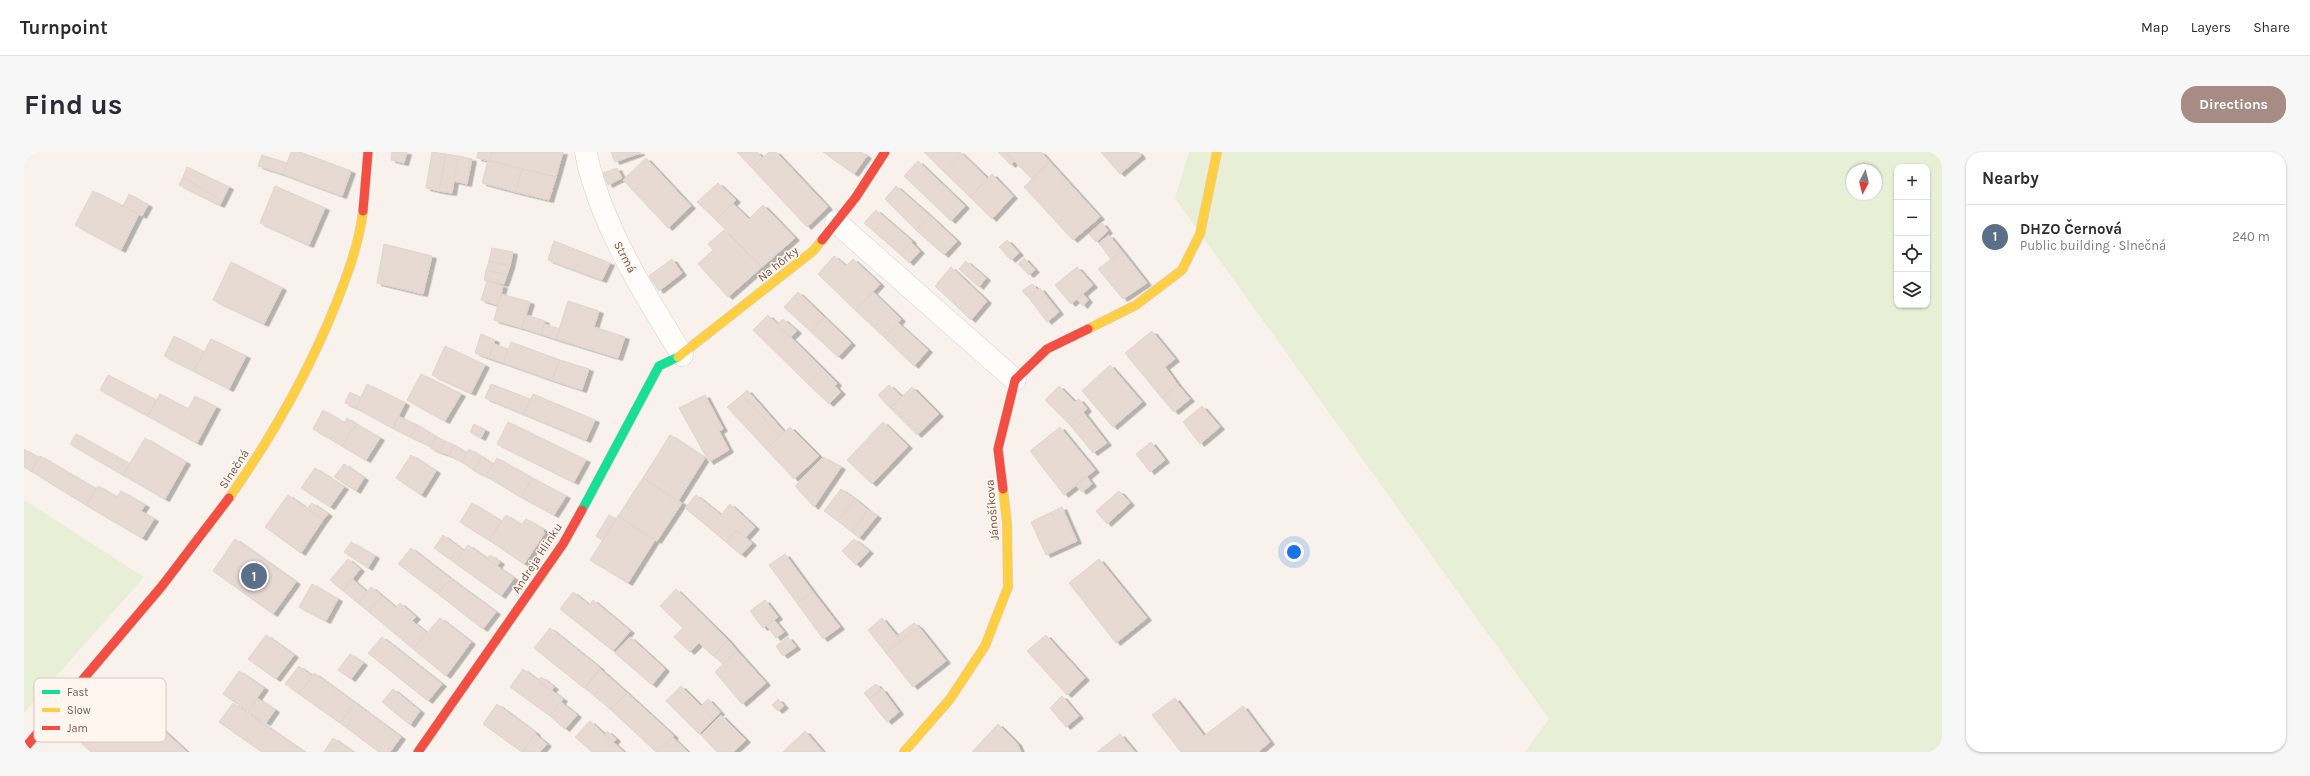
<!DOCTYPE html>
<meta charset="utf-8">
<style>
:root{--surface:#fff;--page:#f7f7f7;--text:#2b2b33;--muted:#7c7c81;--line:#e1e1e2;--accent:#a68c82}
body{margin:0;font-family:Karla,sans-serif;background:var(--page);color:var(--text)}
.controls{position:absolute;right:12px;top:12px;display:grid;overflow:hidden;border-radius:8px;box-shadow:0 1px 3px #0004}
.controls button{width:36px;height:36px;display:grid;place-items:center;padding:0;border:0;border-bottom:1px solid var(--line);background:var(--surface);color:var(--text);font:20px sans-serif}
.compass{position:absolute;left:1822px;top:12px;width:36px;height:36px;border-radius:50%;background:var(--surface);box-shadow:0 1px 3px #0004;rotate:187deg}
.you{position:absolute;left:1270px;top:400px;width:14px;height:14px;margin:-10px;border:3px solid #fff;border-radius:50%;background:#1a73e8;box-shadow:0 0 0 6px #1a73e833}
.badge{display:grid;place-items:center;width:26px;height:26px;border-radius:50%;background:var(--accent);color:#fff;font-size:13px;font-weight:700}
.pin{position:absolute;translate:-50% -50%;border:2px solid #fff;box-shadow:0 1px 4px #0006}
.list{margin:0;padding:0;list-style:none}
h2{display:flex;justify-content:space-between;align-items:center;height:52px;margin:0;padding:0 16px;font-size:17px}
h2 small{font-size:13px;font-weight:400;color:var(--muted)}
.list li{display:grid;grid-template-columns:26px 1fr auto;gap:12px;align-items:center;box-sizing:border-box;height:64px;padding:0 16px;border-top:1px solid var(--line)}
.list b{display:block;font-size:15px;white-space:nowrap}
.list p{margin:0;font-size:13px;white-space:nowrap;color:var(--muted)}
.list em{font-size:13px;font-style:normal;color:var(--muted)}
.icon{flex:none;width:22px;height:22px;fill:none;stroke:currentColor;stroke-width:2;stroke-linecap:round;stroke-linejoin:round}
.map{position:relative;flex:none;width:1918px;height:600px;overflow:hidden;border-radius:16px}
header{display:flex;align-items:center;gap:24px;box-sizing:border-box;height:56px;padding:0 20px;background:var(--surface);border-bottom:1px solid var(--line)}
header strong{font-size:19px}
nav{display:flex;gap:22px;margin-inline-start:auto;font-size:14px}
.intro{display:flex;align-items:center;justify-content:space-between;box-sizing:border-box;height:96px;padding:0 24px}
h1{margin:0;font-size:28px}
.button{padding:10px 18px;border-radius:16px;background:var(--accent);color:#fff;font-size:14px;font-weight:700}
main{display:flex;gap:24px;padding:0 24px}
aside{flex:1;background:var(--surface);border-radius:16px;box-shadow:0 1px 3px #0004}
.map>svg:first-child{display:block}
</style>
<header>
<strong>Turnpoint</strong>
<nav><a>Map</a><a>Layers</a><a>Share</a></nav>
</header>
<div class="intro"><h1>Find us</h1><a class="button">Directions</a></div>
<main>
<div class="map">
<svg width="1918" height="600" viewBox="0 0 1918 600">
<defs>
<filter id="shadow"><feDropShadow dx="4.5" dy="2.5" stdDeviation="0" flood-color="#0004"/></filter>
</defs>
<rect width="100%" height="100%" fill="#f9f2ec"/>
<path fill="#e8efd6" fill-rule="evenodd" d="M1165 0H1918V600H1501L1525 567 1151 46ZM1873 15H1903V153H1873ZM1828 18H1852V42H1828Z
M0 348 120 425 0 561Z"/>
<path fill="#e6dad3" stroke="#e2d4ce" filter="url(#shadow)" d="M267 0H276L327 19 318 44 259 22Z
M368 0H383L380 11 367 8Z
M408 0 422 2 415 39 402 36Z
M454 0H468L465 9 453 6Z
M468 0H539L532 25 465 9Z
M587 0H616V1L591 10Z
M713 0H733L738 6 728 16Z
M745 0H752L804 55 783 75 728 16Z
M799 0H837L843 4 830 22Z
M900 0H936L938 2 920 20Z
M974 0H981L990 9 987 13Z
M981 0H1017L1026 10 1008 27Z
M1077 0H1114L1117 4 1096 22Z
M422 2 434 4 428 41 415 39Z
M938 2 964 27 946 45 920 20Z
M238 3 263 11 259 22 234 14Z
M434 4 448 7 443 32 430 29Z
M622 6 667 54 644 76 599 28Z
M464 8 498 17 492 40 458 31Z
M894 9 941 54 927 69 880 24Z
M1026 10 1076 65 1049 88 1000 35Z
M163 15 205 35 198 49 159 25Z
M593 16 598 26 584 33 579 21Z
M498 17 532 25 525 48 492 40Z
M968 22 989 44 968 67 946 45Z
M159 25 198 49 196 53 155 33Z
M694 31 712 48 692 68 673 50Z
M251 34 301 56 285 93 236 71Z
M872 34 905 63 892 78 861 47Z
M69 39 115 62 97 98 51 73Z
M105 42 124 53 118 64 99 54Z
M709 52 725 67 739 53 771 86 738 115 692 68Z
M852 58 888 89 877 103 840 71Z
M905 63 933 89 920 103 892 78Z
M1078 71 1084 79 1072 90 1065 82Z
M700 78 738 115 704 145 674 112 689 98 684 92Z
M1085 83 1098 99 1087 107 1075 91Z
M983 88 995 101 987 108 975 95Z
M530 89 586 111 578 128 524 108Z
M887 90 896 99 885 111 877 103Z
M360 92 408 104 399 142 353 131Z
M468 96 489 100 486 114 465 109Z
M1098 99 1123 131 1099 147 1074 117Z
M810 104 822 114 829 107 856 132 831 158 794 122Z
M1000 106 1011 118 1005 123 994 112Z
M648 107 658 121 635 139 625 124Z
M465 109 486 114 483 123 462 118Z
M942 109 962 126 955 135 935 117Z
M207 110 258 136 240 172 189 148Z
M927 115 963 149 947 168 911 134Z
M1053 115 1069 133 1047 152 1031 133Z
M462 118 483 123 480 132 460 128Z
M463 129 479 134 474 153 457 148Z
M1008 132 1014 138 1005 146 998 139Z
M1016 136 1035 160 1023 170 1005 146Z
M774 140 800 165 787 180 760 155Z
M849 140 877 167 861 186 831 158Z
M477 142 506 150 498 176 470 168Z
M1059 142 1064 148 1059 154 1053 147Z
M544 149 575 159 570 175 601 185 594 206 532 187Z
M502 163 521 169 517 182 498 176Z
M744 163 799 217 784 232 729 178Z
M800 165 827 191 814 205 787 180Z
M759 167 773 179 766 186 753 173Z
M874 171 904 198 890 214 861 186Z
M520 172 536 177 532 187 517 182Z
M1128 179 1151 207 1141 215 1154 233 1138 246 1101 201Z
M457 182 471 188 465 206 451 201Z
M150 184 180 200 170 219 140 204Z
M187 187 222 204 205 237 170 219Z
M487 190 536 208 528 228 480 211Z
M470 192 484 197 480 211 465 206Z
M421 194 461 213 447 241 408 223Z
M536 208 565 217 558 238 528 228Z
M1086 213 1118 250 1089 275 1058 239Z
M799 217 813 231 811 234 817 240 805 252 784 232Z
M397 222 437 242 421 269 383 248Z
M84 223 132 248 124 264 76 238Z
M343 232 381 251 369 276 332 256Z
M467 232 506 247 500 262 461 246Z
M865 233 878 245 866 256 854 243Z
M1154 233 1166 247 1150 260 1138 246Z
M1035 234 1051 250 1055 247 1063 257 1046 273 1021 248Z
M888 235 915 262 893 283 866 256Z
M723 238 760 280 756 284 718 243Z
M326 240 336 246 332 256 321 251Z
M136 242 164 257 171 244 192 255 173 291 124 264Z
M509 242 571 268 562 288 500 262Z
M681 243 699 277 695 279 705 298 685 310 655 256Z
M718 243 756 284 742 297 703 255Z
M1178 254 1196 275 1176 292 1159 270Z
M299 258 320 271 323 266 332 272 318 294 289 277Z
M1059 260 1083 291 1069 301 1046 273Z
M374 264 393 273 387 285 369 276Z
M484 270 562 308 550 330 473 292Z
M859 270 884 294 848 332 823 308Z
M332 272 356 286 342 308 318 294Z
M450 272 461 278 457 286 446 280Z
M393 273 412 285 407 294 387 285Z
M766 275 795 304 770 327 742 297Z
M1036 275 1071 318 1040 343 1006 299Z
M52 282 106 312 99 323 46 292Z
M646 283 681 306 654 349 619 326Z
M412 285 421 289 416 300 406 296Z
M121 286 162 310 141 347 99 323Z
M421 289 430 293 425 303 416 300Z
M1127 290 1141 308 1126 320 1112 302Z
M430 293 442 301 438 310 425 303Z
M0 297 15 306 7 319 0 315Z
M445 297 458 305 449 318 438 310Z
M387 303 412 319 397 343 372 326Z
M16 304 72 337 62 353 7 319Z
M458 305 469 313 462 324 449 318Z
M799 305 817 315 790 355 771 334Z
M473 306 508 326 497 345 462 324Z
M320 312 340 326 332 339 310 325Z
M291 316 320 335 306 355 277 336Z
M1062 324 1068 332 1058 340 1052 333Z
M508 326 542 344 530 363 497 345Z
M619 326 658 351 633 389 594 364Z
M74 334 93 345 97 339 121 353 117 359 130 367 118 386 62 353Z
M817 337 831 347 814 369 800 359Z
M1095 339 1106 351 1083 372 1072 359Z
M264 343 299 368 277 401 241 375Z
M672 343 697 363 706 352 731 375 722 385 713 378 702 390 661 356Z
M831 347 844 358 828 380 814 369Z
M288 351 304 362 299 368 283 357Z
M448 351 477 369 465 388 436 370Z
M1038 355 1053 389 1022 403 1007 370Z
M844 358 853 364 835 386 828 380Z
M482 363 497 373 502 367 519 377 520 382 500 412 465 388Z
M585 363 592 367 579 389 572 384Z
M594 364 631 388 604 431 566 408Z
M713 378 728 391 717 403 702 390Z
M419 383 440 399 431 411 410 396Z
M211 387 272 430 249 462 189 419Z
M830 387 845 399 832 413 818 399Z
M327 390 351 404 344 416 320 400Z
M444 393 490 426 477 444 431 411Z
M387 396 427 427 414 442 374 412Z
M761 402 789 440 773 451 745 413Z
M466 403 476 410 473 414 463 407Z
M324 407 336 417 319 439 306 428Z
M1075 407 1123 466 1092 491 1045 431Z
M328 427 343 440 334 451 319 439Z
M427 427 472 460 459 477 414 442Z
M288 432 314 447 302 469 275 455Z
M347 435 358 444 345 460 334 451Z
M652 437 704 488 689 504 675 491 666 500 650 485 659 476 636 454Z
M549 440 565 453 569 448 606 479 589 499 536 457Z
M789 440 816 475 799 487 773 451Z
M358 444 372 456 376 451 392 465 388 469 403 481 389 497 345 460Z
M741 448 754 465 739 476 726 459Z
M416 466 447 490 422 524 389 497Z
M858 466 877 489 862 501 844 478Z
M750 468 760 480 752 486 743 474Z
M890 471 895 475 877 489 873 484Z
M895 475 922 509 889 535 862 501Z
M526 476 576 516 560 536 510 496Z
M242 483 270 503 252 527 224 507Z
M1022 483 1061 526 1043 543 1003 499Z
M358 485 418 532 404 549 344 501Z
M606 485 641 517 628 533 591 501Z
M764 485 772 495 759 504 752 494Z
M704 488 713 499 699 512 690 504Z
M713 499 742 531 718 552 691 520Z
M326 502 339 511 327 527 314 518Z
M275 514 288 524 275 542 261 532Z
M499 517 539 547 526 564 486 535Z
M576 517 603 541 587 558 561 536Z
M215 519 240 536 224 559 199 542Z
M290 521 331 551 316 571 275 542Z
M517 525 530 535 527 539 514 529Z
M852 532 857 538 845 547 840 541Z
M657 534 690 567 675 582 642 549Z
M369 537 396 559 386 573 358 550Z
M858 537 875 560 863 570 845 547Z
M99 541 163 600H67L55 589Z
M603 541 650 584 632 600 587 558Z
M1038 544 1055 564 1042 575 1026 556Z
M233 546 251 558 242 571 224 559Z
M1151 546 1180 584 1219 554 1246 590 1234 600H1157L1128 563Z
M684 547 696 560 690 567 677 554Z
M754 547 760 554 754 559 748 553Z
M537 550 553 563 541 577 526 564Z
M209 551 280 600H238L195 570Z
M331 551 377 585 366 600H355L316 571Z
M473 552 512 581 498 600 459 572Z
M697 563 722 588 709 600H693L677 583Z
M566 569 581 583 600 600H568L551 585Z
M974 572 993 591 997 600H948Z
M583 579 592 587 589 591 581 583Z
M781 579 799 600H759Z
M511 582 523 592 516 600H498Z
M1096 582 1111 600H1073Z
M648 585 664 600H632Z
M309 586 329 600H300Z"/>
<g fill="none" stroke-linecap="round" stroke-linejoin="round">
<defs>
<path id="street" d="M562 0C564 16 570 31 575 47 595 102 627 152 658 203
M812 70 991 228"/>
<path id="fast" d="M558 358 635 214 654 205"/>
<path id="slow" d="M1064 177 1112 153 1158 118 1176 82 1193 0
M654 205 789 99 798 88
M205 346C248 285 284 221 312 152 324 121 335 92 339 59
M880 600 926 547 961 494 984 435 983 371 979 337"/>
<path id="jam" d="M339 59 344 0
M798 88 832 45 861 0
M979 337 974 297 991 228 1023 197 1064 177
M0 597 138 434 205 346
M394 600 539 392 558 358"/>
</defs>
<use href="#street" stroke="#d8cec9" stroke-width="23"/>
<use href="#fast" stroke="#d9cec8" stroke-width="10"/>
<use href="#slow" stroke="#d9cec8" stroke-width="10"/>
<use href="#jam" stroke="#d9cec8" stroke-width="10"/>
<use href="#street" stroke="#fefdfc" stroke-width="22"/>
<use href="#fast" stroke="#16e098" stroke-width="9"/>
<use href="#slow" stroke="#ffcf43" stroke-width="9"/>
<use href="#jam" stroke="#f24e42" stroke-width="9"/>
</g>
<g text-anchor="middle" stroke-width="3" stroke-linejoin="round" paint-order="stroke">
<g font-size="12" fill="#7a5549" stroke="#fff7ef">
<text transform="translate(601 105) rotate(62)" y="4">Strmá</text>
<text transform="translate(754 112) rotate(-39)" y="4">Na hôrky</text>
<text transform="translate(210 317) rotate(-57)" y="4">Slnečná</text>
<text transform="translate(968 358) rotate(-95)" y="4">Jánošíkova</text>
<text transform="translate(513 406) rotate(-57)" y="4">Andreja Hlinku</text>
</g>
</g>
<rect x="10" y="526" width="132" height="64" rx="6" fill="#fff7ef" stroke="#d7c6bd" stroke-width="1"/>
<rect x="18" y="538" width="18" height="4" fill="#16e098"/>
<rect x="18" y="556" width="18" height="4" fill="#ffcf43"/>
<rect x="18" y="574" width="18" height="4" fill="#f24e42"/>
<g font-size="11" fill="#7a5549">
<text x="43" y="544">Fast</text>
<text x="43" y="562">Slow</text>
<text x="43" y="580">Jam</text>
</g>
</svg>
<div class="controls">
<button>+</button>
<button>−</button>
<button><svg class="icon" aria-label="locate" viewBox="0 0 24 24"><circle cx="12" cy="12" r="6"/><path d="M12 2v4M12 18v4M2 12h4M18 12h4"/></svg></button>
<button><svg class="icon" aria-label="layers" viewBox="0 0 24 24"><path d="M12 4l9 5-9 5-9-5zM3 14l9 5 9-5"/></svg></button>
</div>
<svg class="compass" viewBox="-18 -18 36 36"><path d="M0-13l5 13h-10z" fill="#e53935"/><path d="M0 13l5-13h-10z" fill="#7c7c81"/></svg>
<div class="you"></div>
<div class="pin badge" style="left:230px;top:424px;background:#5c6f8a">1</div>
</div>
<aside>
<h2>Nearby<small></small></h2>
<ul class="list">
<li><span class="badge" style="background:#5c6f8a">1</span><div><b>DHZO Černová</b><p>Public building · Slnečná</p></div><em>240 m</em></li>
</ul>
</aside>
</main>
